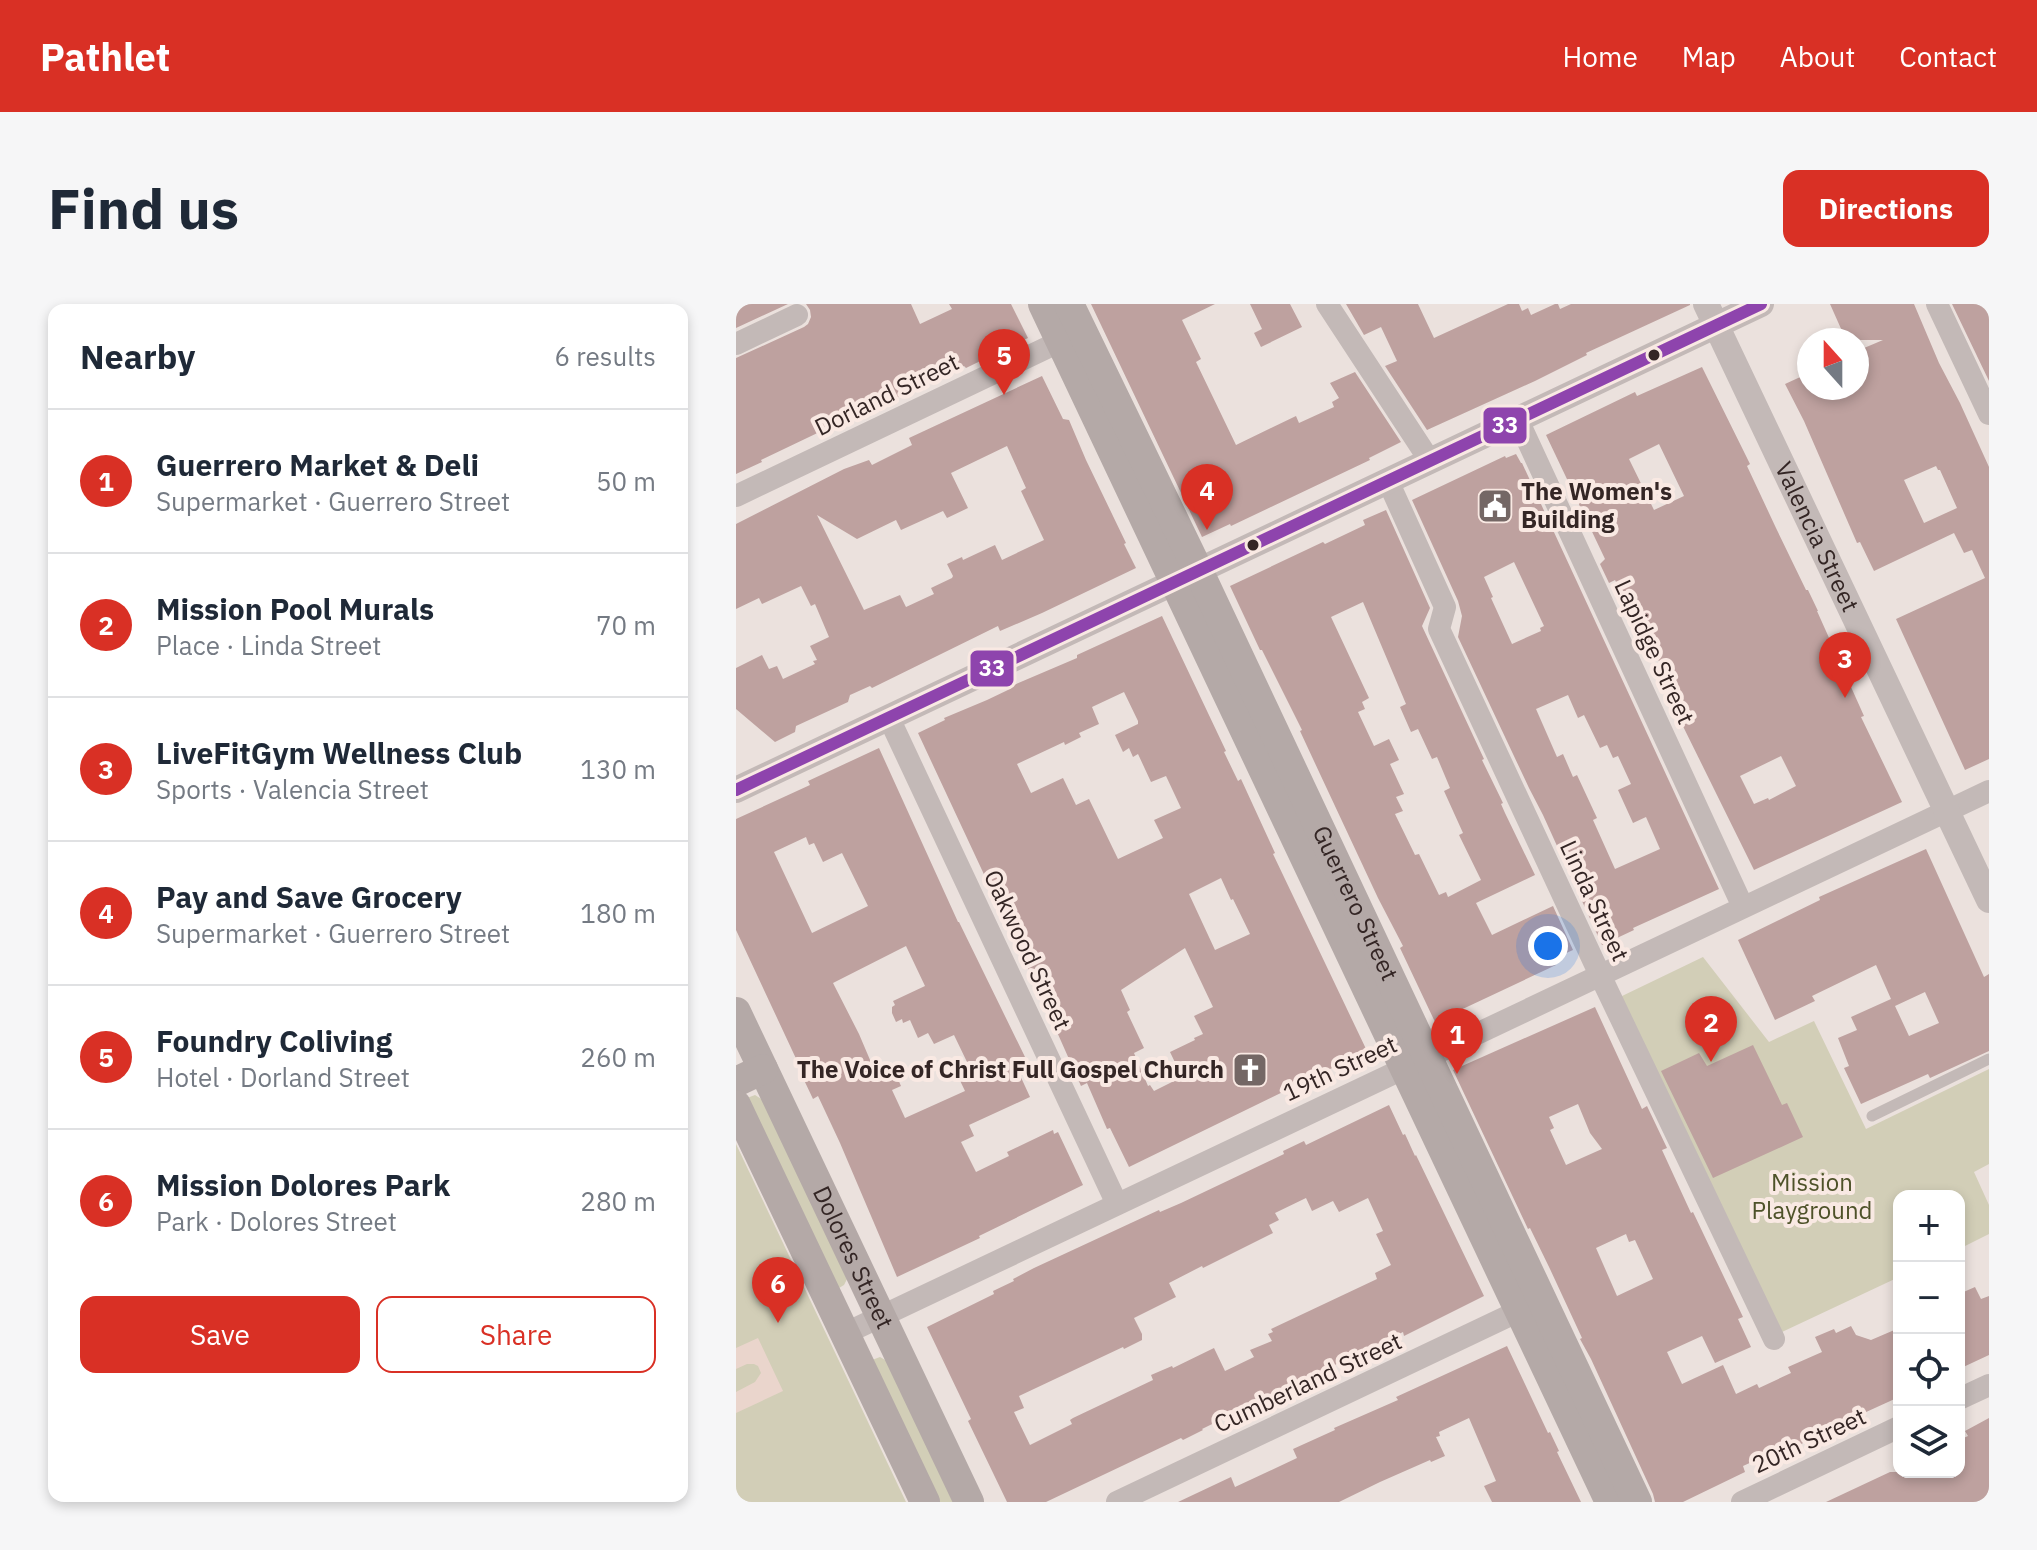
<!DOCTYPE html>
<meta charset="utf-8">
<style>
:root{--surface:#fff;--page:#f6f6f7;--text:#1f2937;--muted:#747a83;--line:#e0e1e3;--accent:#d93025}
body{margin:0;font-family:"IBM Plex Sans",sans-serif;background:var(--page);color:var(--text)}
.controls{position:absolute;right:24px;bottom:24px;display:grid;overflow:hidden;border-radius:16px;box-shadow:0 4px 12px #0003}
.controls button{width:72px;height:72px;display:grid;place-items:center;padding:0;border:0;border-bottom:2px solid var(--line);background:var(--surface);color:var(--text);font:40px sans-serif}
.compass{position:absolute;left:1061px;top:24px;width:72px;height:72px;border-radius:50%;background:var(--surface);box-shadow:0 4px 12px #0003;rotate:339deg}
.you{position:absolute;left:812px;top:642px;width:28px;height:28px;margin:-20px;border:6px solid #fff;border-radius:50%;background:#1a73e8;box-shadow:0 0 0 12px #1a73e833}
.badge{display:grid;place-items:center;width:52px;height:52px;border-radius:50%;background:var(--accent);color:#fff;font-size:26px;font-weight:700}
.pin{position:absolute;translate:-50% -66px;filter:drop-shadow(0 2px 4px #0008)}
.pin::after{content:'';position:absolute;top:42px;width:28px;height:24px;background:inherit;clip-path:polygon(0 0,100% 0,50% 100%)}
.list{margin:0;padding:0;list-style:none}
h2{display:flex;justify-content:space-between;align-items:center;height:104px;margin:0;padding:0 32px;font-size:34px}
h2 small{font-size:26px;font-weight:400;color:var(--muted)}
.list li{display:grid;grid-template-columns:52px 1fr auto;gap:24px;align-items:center;box-sizing:border-box;height:144px;padding:0 32px;border-top:2px solid var(--line)}
.list b{display:block;font-size:30px;white-space:nowrap}
.list p{margin:0;font-size:26px;white-space:nowrap;color:var(--muted)}
.list em{font-size:26px;font-style:normal;color:var(--muted)}
.actions{display:flex;gap:16px;padding:24px 32px}
.actions a{flex:1;padding:18px 0;border:2px solid var(--accent);border-radius:16px;text-align:center;font-size:28px;color:var(--accent)}
.actions .main{background:var(--accent);color:#fff}
.icon{flex:none;width:44px;height:44px;fill:none;stroke:currentColor;stroke-width:2;stroke-linecap:round;stroke-linejoin:round}
.map{position:relative;flex:none;width:1253px;height:1198px;overflow:hidden;border-radius:16px}
header{display:flex;align-items:center;gap:48px;box-sizing:border-box;height:112px;padding:0 40px;background:var(--accent);color:#fff}
header strong{font-size:38px}
nav{display:flex;gap:44px;margin-inline-start:auto;font-size:28px}
.intro{display:flex;align-items:center;justify-content:space-between;box-sizing:border-box;height:192px;padding:0 48px}
h1{margin:0;font-size:56px}
.button{padding:20px 36px;border-radius:16px;background:var(--accent);color:#fff;font-size:28px;font-weight:700}
main{display:flex;gap:48px;padding:0 48px}
aside{flex:1;background:var(--surface);border-radius:16px;box-shadow:0 4px 12px #0003}
.map>svg:first-child{display:block}
</style>
<header>
<strong>Pathlet</strong>
<nav><a>Home</a><a>Map</a><a>About</a><a>Contact</a></nav>
</header>
<div class="intro"><h1>Find us</h1><a class="button">Directions</a></div>
<main>
<aside>
<h2>Nearby<small>6 results</small></h2>
<ul class="list">
<li><span class="badge">1</span><div><b>Guerrero Market &amp; Deli</b><p>Supermarket · Guerrero Street</p></div><em>50 m</em></li>
<li><span class="badge">2</span><div><b>Mission Pool Murals</b><p>Place · Linda Street</p></div><em>70 m</em></li>
<li><span class="badge">3</span><div><b>LiveFitGym Wellness Club</b><p>Sports · Valencia Street</p></div><em>130 m</em></li>
<li><span class="badge">4</span><div><b>Pay and Save Grocery</b><p>Supermarket · Guerrero Street</p></div><em>180 m</em></li>
<li><span class="badge">5</span><div><b>Foundry Coliving</b><p>Hotel · Dorland Street</p></div><em>260 m</em></li>
<li><span class="badge">6</span><div><b>Mission Dolores Park</b><p>Park · Dolores Street</p></div><em>280 m</em></li>
</ul>
<div class="actions"><a class="main">Save</a><a>Share</a></div>
</aside>
<div class="map">
<svg width="1253" height="1198" viewBox="0 0 1253 1198">
<rect width="100%" height="100%" fill="#ebe1dd"/>
<path fill="#d2ceb7" d="M967 653 1033 738 1078 717 1130 825 1253 765V860L1238 868 1253 901V930L1223 945V892H1163V973L1046 1028 884 693Z
M19 791 27 796 111 975 108 981 103 984 11 794Z
M0 840 170 1198H0Z
M144 1053 151 1057 217 1198H197L136 1056Z"/>
<path fill="#ead5cc" d="M22 1034 47 1087 0 1109V1088L19 1078 25 1069 22 1062 18 1060H11L0 1065V1044Z"/>
<path fill="#bea19f" fill-rule="evenodd" d="M0 0H52L0 24Z
M70 0H175L184 20 216 5 213 0H275L292 34 230 64 228 62 95 125 94 123 25 156 26 158 0 170V54L68 23 72 20 75 13 74 6Z
M355 0H479L446 16 465 55 460 58 500 141 560 112 563 119 598 103 596 98 603 94 594 79 619 68 665 138 633 154 634 156 495 222 494 220 466 233Z
M514 0H554L566 23 525 43 518 29 526 25Z
M610 0H682L698 34 772 0H783L786 7 792 4 795 11 819 0H822L824 5 835 0H954V1L850 49 851 51 799 77 691 126 649 62 661 57 645 23 628 31Z
M1094 0H1178L1203 59 1224 99 1253 163V455L1229 466 1160 315 1249 274 1236 246 1228 249 1218 229 1138 267 1124 238 1121 239 1068 117 1049 80 1073 69V84H1121V47L1147 36H1110ZM1200 162 1202 166H1204L1221 204 1188 219 1168 176Z
M1216 0H1253V77Z
M966 63 1014 160 1011 162 1040 224 1070 286H1072L1082 307H1081L1128 412 1125 413 1166 498 1018 566 937 402 943 399 919 349 918 350 879 276 873 279 864 260 869 255 810 131 899 88 901 92ZM923 140 948 192 918 206 893 155ZM1045 452 1060 482 1033 496 1032 494 1018 500 1004 472Z
M306 72 327 115 333 116 350 156 390 239 388 240 400 264 306 309 264 327 262 322 136 384 134 382 114 391 112 398 60 422 59 428 39 438 0 405V364L26 351 33 365 41 362 47 375 79 360 77 357 81 356 74 342 93 333 79 300 75 302 65 282 26 300 23 294 0 305V220L108 165 133 156 136 161 176 141 173 134ZM271 142 290 184 285 187 308 236 266 256 259 241 227 256 226 253 211 260 217 272 216 274 195 284 198 290 170 303 164 291 128 306 81 211 121 235 160 216 165 226 207 207 211 214 232 204 215 169Z
M780 150 785 159H786L983 585 897 624 898 626 866 641 807 511 793 484 722 333 726 312 722 297 676 196 769 152 770 154ZM778 258 808 322 804 324 805 327 776 340 755 294 757 293 748 273ZM832 391 842 414 848 411 864 444 871 441 877 454 882 452 895 480 882 486 897 519 910 513 924 545 879 565 857 516 861 514 841 471 837 473 827 450 821 453 800 405Z
M650 206 694 304 686 322 748 455 746 456 767 499 765 500 769 509 799 571 740 599 756 631 817 602 837 646 817 655 820 661 699 718 664 644 667 642 642 594 584 470 564 427 566 426 526 346H524L494 282 587 238 589 240 629 221 627 216ZM627 298 670 400 664 403 675 428 682 425 696 455 701 453 714 484 708 487 727 529 723 531 745 576 712 593 710 588 703 591 683 550 679 551 659 510 667 507 660 493 668 490 654 460 663 456 653 435 638 442 622 408 629 405 626 398 633 394 595 313Z
M426 312 490 447 488 448 502 477 505 475 539 549 537 550 631 747 393 863 374 824 371 825 351 779 345 782 313 710 316 709 298 668 294 669 182 429 209 416 208 414 251 396 274 385 273 383 341 354V351ZM388 388 402 417V420L379 431 387 448 393 444 397 453 402 450 415 478 430 472 445 504 418 516 427 534 382 555 353 495 340 501 327 474 295 489 281 460 328 438 329 441 345 433 343 429 363 420 356 403ZM485 574 495 596 497 595 514 630 479 646 453 590ZM449 644 477 703 458 712 467 730 458 734 459 736 434 748 446 773 418 787 414 781 412 782 398 749 408 744 391 708 394 706 385 686Z
M143 444 222 618H223L289 753 278 758 294 793 233 821 238 832 225 838 240 868 273 852 271 848 317 826 318 830 322 828 347 881 243 932 244 934 161 973 104 839 82 792 77 795 68 776H70L0 626V515L74 481 72 477ZM70 533 73 541 78 539 87 558 106 549 132 602 76 629 38 548ZM170 642 189 682 157 697 159 701 156 703V709L160 718 166 715 167 719 174 716 182 734 192 729 198 740 218 731 231 758 218 764 229 787 169 814 156 786 165 782 156 762 140 770 123 730 97 679Z
M1190 545 1248 673 1253 670V747L1194 774 1192 770 1125 800 1108 764 1113 762 1102 734 1121 726 1115 713 1155 695 1140 661 1076 692 1079 697 1039 716 1002 636 1084 596 1083 593ZM1189 688 1203 719 1173 732 1159 702Z
M859 703 906 805 911 802 931 844 926 846 955 909 957 908 1007 1013 1002 1015 1015 1043 979 1059 966 1032 931 1048 946 1080 987 1061 1000 1090 1021 1080 1023 1084 1055 1069 1052 1063 1086 1048 1079 1033 1098 1025 1100 1029 1115 1022 1120 1031 1135 1036 1163 1024V1093L1071 1135 1072 1137 1051 1146 1049 1143 1007 1162 1009 1168 947 1198H919L917 1190 855 1055 844 1035 846 1034 814 965 794 924 792 925 717 766ZM842 800 854 829 866 845 830 861 814 826 818 824 813 813ZM890 930 893 938 899 936 917 975 881 992 860 944Z
M1017 741 1046 801 1051 799 1067 833 977 874 925 767 963 749 971 762Z
M653 801 667 831 669 830 679 852 680 851 748 992 668 1032 667 1028 578 1071 579 1073 558 1083 556 1081 466 1125 467 1126 447 1136 445 1134 310 1198H271L232 1117 235 1115 191 1023 258 990 257 987 278 977 277 975 298 964 423 906 424 908 445 899 548 850 547 847 568 837 570 841ZM570 894 576 907 597 897 603 908 632 894 647 927 640 930 655 961 639 969 641 975 535 1025 537 1028 532 1030 536 1037 514 1046 518 1053 489 1067 478 1044 437 1064 436 1062 415 1071 417 1076 337 1114 334 1116 336 1120 294 1141 278 1108 288 1104 283 1092 387 1043 388 1045 406 1036V1030L398 1014 440 993 433 979 466 962 467 964 537 929 533 921 543 916 539 909Z
M1239 983 1245 995 1253 992V1051L1223 1065V990Z
M771 1042 812 1129 814 1128 823 1147 821 1148 845 1198H756L748 1182 760 1177 733 1114 703 1128 704 1132 700 1133 709 1152 695 1158 694 1156 644 1178 603 1198H442L495 1173 499 1183 561 1154 557 1145 599 1126 598 1124 662 1096 660 1093Z
M1253 1114V1198H1090L1154 1168H1223V1136L1232 1132 1229 1127Z"/>
<g fill="none" stroke-linecap="round" stroke-linejoin="round">
<path stroke="#c3b9b7" stroke-width="11" d="M1136 812 1253 755"/>
<path stroke="#c3b9b7" stroke-width="22" d="M591 0 694 157
M1201 0 1253 110
M0 40 61 11
M782 116 1007 603
M652 177 709 303 703 325 864 671 1038 1035
M0 192 325 37
M153 414 381 900
M108 1030 1253 487
M1223 1095 1253 1081
M381 1198 785 1006
M1006 1198 1163 1123"/>
<g stroke="#c3b9b7" stroke-width="26">
<path id="s1" d="M970 0 1253 596"/>
<path d="M0 486 1025 0"/>
</g>
<g stroke="#b4a9a7" stroke-width="30">
<path d="M307 0 874 1198"/>
<path id="s2" d="M333 0 462 266 901 1198"/>
<path id="s3" d="M0 708 233 1198"/>
<path d="M0 778 27 765"/>
<path d="M0 801 189 1198"/>
</g>
<defs>
<path id="bus-1" d="M0 486 1025 0"/>
</defs>
<use href="#bus-1" stroke="#f9e9e3" stroke-width="18"/>
<use href="#bus-1" stroke="#8e44ad" stroke-width="12"/>
</g>
<defs>
<symbol id="civic-square" viewBox="-11 -11 22 22"><rect x="-9" y="-9" width="18" height="18" rx="4" fill="#746765" stroke="#f9e9e3"/><path d="M-.6-6.5H3V-4.5H.6V-3L4-1V1h2V6H-6V1h2V-1L-.6-3ZM-1.2 2.5V6h2.4V2.5Z" fill="#fff"/></symbol>
<symbol id="church-square" viewBox="-11 -11 22 22"><rect x="-9" y="-9" width="18" height="18" rx="4" fill="#746765" stroke="#f9e9e3"/><path d="M-1.2-6h2.4v3.5h3.3v2.4h-3.3V6h-2.4V-.1h-3.3v-2.4h3.3Z" fill="#fff"/></symbol>
</defs>
<g fill-rule="evenodd">
<use href="#civic-square" x="739" y="182" width="40" height="40"/>
<use href="#church-square" x="494" y="746" width="40" height="40"/>
</g>
<g fill="#342625" stroke="#f9e9e3" stroke-width="3">
<circle cx="918" cy="51" r="7"/>
<circle cx="517" cy="241" r="7"/>
</g>
<g text-anchor="middle" stroke-width="8" stroke-linejoin="round" paint-order="stroke">
<g font-size="24" fill="#342625" stroke="#f9e9e3">
<text transform="translate(151 91) rotate(-26)" y="8">Dorland Street</text>
<text dy="8" stroke="none"><textPath href="#s1" startOffset="258">Valencia Street</textPath></text>
<text transform="translate(918 348) rotate(65)" y="8">Lapidge Street</text>
<text transform="translate(858 597) rotate(65)" y="8">Linda Street</text>
<text dy="8" stroke="none"><textPath href="#s2" startOffset="664">Guerrero Street</textPath></text>
<text transform="translate(291 646) rotate(65)" y="8">Oakwood Street</text>
<text transform="translate(604 765) rotate(-25)" y="8">19th Street</text>
<text dy="8" stroke="none"><textPath href="#s3" startOffset="272">Dolores Street</textPath></text>
<text transform="translate(572 1079) rotate(-25)" y="8">Cumberland Street</text>
<text transform="translate(1073 1137) rotate(-25)" y="8">20th Street</text>
</g>
<g font-size="24" font-weight="bold" fill="#342625" stroke="#f9e9e3" text-anchor="start">
<text x="785" y="196">The Women's<tspan x="785" dy="28">Building</tspan></text>
<text x="488" y="774" text-anchor="end">The Voice of Christ Full Gospel Church</text>
</g>
<g font-size="24" fill="#4e5229" stroke="#f9e9e3">
<text x="1076" y="887">Mission<tspan x="1076" dy="28">Playground</tspan></text>
</g>
</g>
<g stroke="#f9e9e3" stroke-width="3">
<rect x="746" y="102" width="46" height="39" rx="8" fill="#8e44ad"/>
<rect x="233" y="345" width="46" height="39" rx="8" fill="#8e44ad"/>
</g>
<g font-size="22" text-anchor="middle" font-weight="bold" fill="#fff">
<text x="769" y="129">33</text>
<text x="256" y="372">33</text>
</g>
</svg>
<div class="controls">
<button>+</button>
<button>−</button>
<button><svg class="icon" aria-label="locate" viewBox="0 0 24 24"><circle cx="12" cy="12" r="6"/><path d="M12 2v4M12 18v4M2 12h4M18 12h4"/></svg></button>
<button><svg class="icon" aria-label="layers" viewBox="0 0 24 24"><path d="M12 4l9 5-9 5-9-5zM3 14l9 5 9-5"/></svg></button>
</div>
<svg class="compass" viewBox="-18 -18 36 36"><path d="M0-13l5 13h-10z" fill="#e53935"/><path d="M0 13l5-13h-10z" fill="#747a83"/></svg>
<div class="you"></div>
<div class="pin badge" style="left:721px;top:770px">1</div>
<div class="pin badge" style="left:975px;top:758px">2</div>
<div class="pin badge" style="left:1109px;top:394px">3</div>
<div class="pin badge" style="left:471px;top:226px">4</div>
<div class="pin badge" style="left:268px;top:91px">5</div>
<div class="pin badge" style="left:42px;top:1019px">6</div>
</div>
</main>
